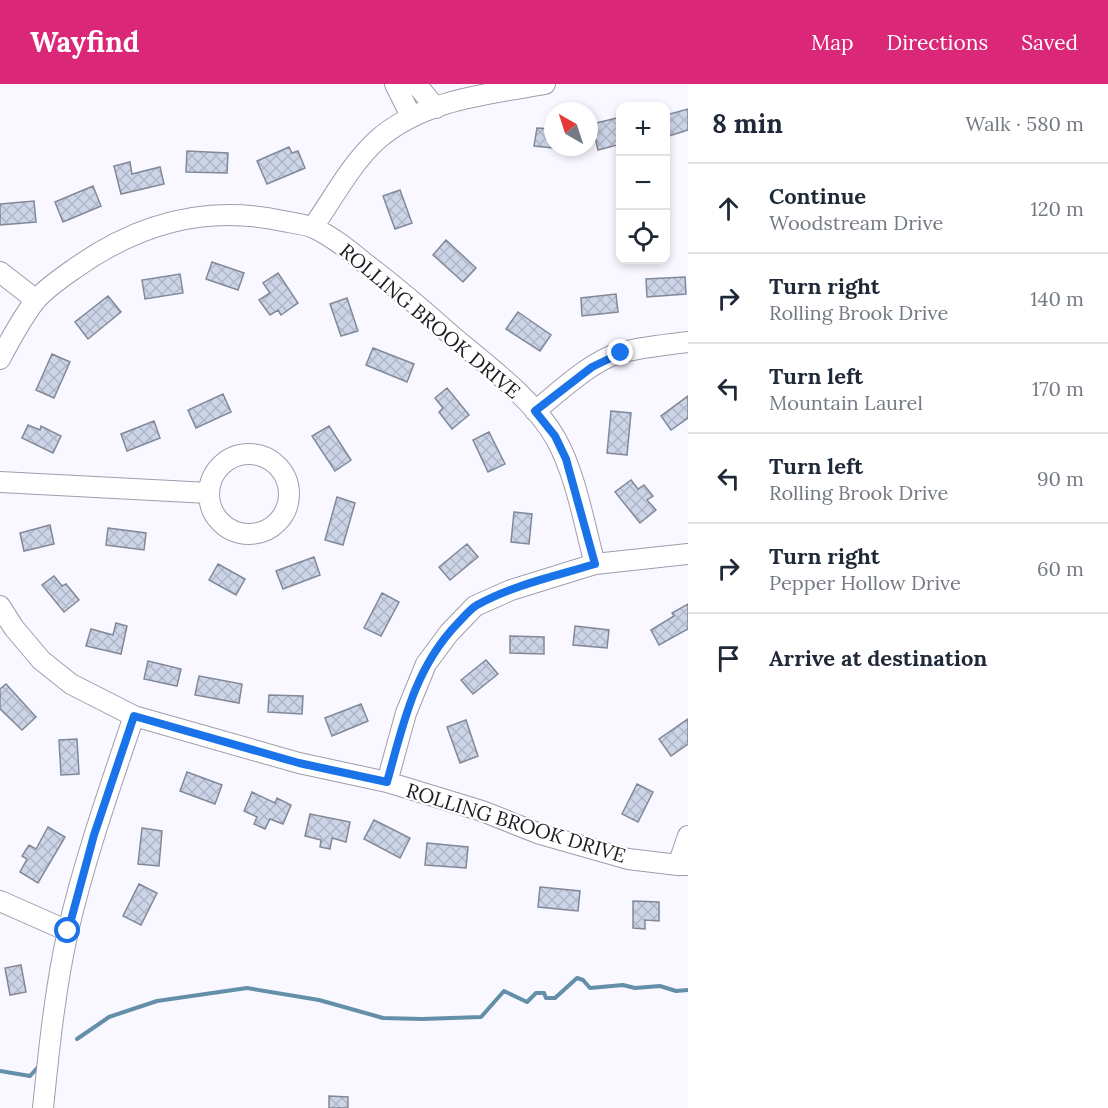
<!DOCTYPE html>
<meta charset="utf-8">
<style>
:root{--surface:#fff;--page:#f6f6f7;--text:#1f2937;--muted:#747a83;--line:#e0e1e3;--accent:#db2777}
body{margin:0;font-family:Lora,serif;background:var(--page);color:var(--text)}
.controls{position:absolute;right:18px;top:18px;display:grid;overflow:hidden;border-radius:12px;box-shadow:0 3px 9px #0003}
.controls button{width:54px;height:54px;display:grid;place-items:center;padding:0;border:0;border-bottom:2px solid var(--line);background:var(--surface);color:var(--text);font:30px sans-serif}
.compass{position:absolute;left:544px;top:18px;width:54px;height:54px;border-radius:50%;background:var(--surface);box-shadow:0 3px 9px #0003;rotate:321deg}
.stop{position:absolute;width:18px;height:18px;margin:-14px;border:4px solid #1a73e8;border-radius:50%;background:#fff}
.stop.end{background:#1a73e8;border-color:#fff;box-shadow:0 2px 6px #0008}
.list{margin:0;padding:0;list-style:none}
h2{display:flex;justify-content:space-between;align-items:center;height:78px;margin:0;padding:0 24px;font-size:26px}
h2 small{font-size:20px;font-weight:400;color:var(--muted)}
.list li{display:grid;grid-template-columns:39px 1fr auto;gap:18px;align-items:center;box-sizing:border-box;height:90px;padding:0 24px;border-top:2px solid var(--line)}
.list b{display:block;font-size:22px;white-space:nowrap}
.list p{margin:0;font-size:20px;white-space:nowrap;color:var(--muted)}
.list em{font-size:20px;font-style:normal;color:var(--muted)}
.icon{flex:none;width:33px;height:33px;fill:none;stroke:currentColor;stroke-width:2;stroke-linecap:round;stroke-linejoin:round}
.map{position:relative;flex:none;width:688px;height:1024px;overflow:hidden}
header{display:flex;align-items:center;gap:36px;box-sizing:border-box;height:84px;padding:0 30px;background:var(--accent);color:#fff}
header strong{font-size:28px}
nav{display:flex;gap:33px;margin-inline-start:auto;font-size:21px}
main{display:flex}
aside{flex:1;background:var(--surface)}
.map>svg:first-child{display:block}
</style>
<header>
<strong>Wayfind</strong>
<nav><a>Map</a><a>Directions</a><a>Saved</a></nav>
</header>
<main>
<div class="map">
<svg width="688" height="1024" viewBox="0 0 688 1024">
<defs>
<pattern id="building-cross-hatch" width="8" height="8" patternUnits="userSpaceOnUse" patternTransform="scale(1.5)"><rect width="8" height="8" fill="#ccd5e7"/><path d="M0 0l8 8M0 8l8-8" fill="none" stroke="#afb6c6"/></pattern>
</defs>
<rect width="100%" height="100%" fill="#f9f7ff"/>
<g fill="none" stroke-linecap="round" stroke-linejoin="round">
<path stroke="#6390a8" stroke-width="4" d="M77 955 109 933 157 917 247 904 319 916 383 934 422 935 481 933 504 907 527 918 536 909H544L546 914H555L577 894 583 896 590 904 623 901 635 904 660 902 676 907 688 906
M0 987 30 992 39 982"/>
</g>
<path fill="url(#building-cross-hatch)" stroke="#818999" stroke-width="1.5" d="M688 25V46L666 53V31Z
M617 34 621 48V60L598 66 592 40Z
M537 44 553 45V64L534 62Z
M289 63 292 69 298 67 305 84 267 100 257 77Z
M187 67 228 69 227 89 186 88Z
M130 78 132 90 160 83 164 100 121 110 114 82Z
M93 102 101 122 63 138 55 118Z
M400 106 412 139 395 145 383 112Z
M34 117 36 138 0 141V120Z
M446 156 476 184 463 198 433 171Z
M212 178 244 189 238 206 206 195Z
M278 189 298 219 281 231 278 226 270 231 259 216 270 209 263 199Z
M180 190 183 209 145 215 142 196Z
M685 193 686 210 647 213 646 195Z
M616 210 618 228 582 232 581 214Z
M108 212 121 228 88 255 75 238Z
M347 214 358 247 341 252 330 220Z
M518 228 551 251 540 267 506 245Z
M373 264 414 280 407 298 366 281Z
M52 270 70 278 54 314 36 306Z
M447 304 469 331 452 345 439 328 443 324 435 314Z
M223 310 231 328 196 344 188 326Z
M688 312V334L671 346 661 332Z
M611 327 631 329 627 371 607 369Z
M154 337 160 354 127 367 121 350Z
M28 341 40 346 41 342 61 352 53 369 22 354Z
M329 342 351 376 335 387 312 352Z
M489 348 505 380 488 388 473 356Z
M631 396 638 405 644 401 653 412 647 416 656 426 640 439 615 408Z
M337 413 355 419 343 461 325 456Z
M514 428 532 430 529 460 511 458Z
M50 441 54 460 24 467 20 449Z
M108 444 146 449 144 466 106 461Z
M467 460 478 473 450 496 439 483Z
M314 473 320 491 283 505 276 487Z
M218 480 245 495 236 511 209 496Z
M54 492 62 502 66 500 79 516 64 528 42 501Z
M382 509 399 518 381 552 364 544Z
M688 520V545L659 561 651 546 674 532 672 529Z
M116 539 127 542 121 570 86 562 91 545 113 551Z
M575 542 609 546 607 564 573 561Z
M510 552 544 553V570L510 569Z
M486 576 498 590 473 610 461 596Z
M148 577 181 585 177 602 144 595Z
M199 592 242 600 239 619 195 611Z
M6 600 36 633 22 646 0 625V605Z
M269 611 303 612 302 630 268 628Z
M361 620 368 637 332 652 325 634Z
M688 635V660L671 672 659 655Z
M466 636 478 672 460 679 447 643Z
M77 655 79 690 61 691 59 656Z
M187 688 222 701 215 720 180 707Z
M637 700 653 708 638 738 622 730Z
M252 708 275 719 277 714 291 721 283 740 270 735 265 745 254 740 257 733 244 727Z
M310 730 350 738 346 758 332 754 330 765 320 763 321 756 305 752Z
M374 736 410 754 400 774 364 755Z
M48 743 65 753 38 799 20 788 27 775 22 772 29 761 36 765Z
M142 744 162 747 159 782 138 780Z
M427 759 468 763 466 784 425 781Z
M139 800 157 809 141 841 123 832Z
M540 803 580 807 578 827 538 823Z
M633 817 659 818V837L645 836V845L633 844Z
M21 881 26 908 10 911 5 884Z
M329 1012 348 1013V1024H329Z"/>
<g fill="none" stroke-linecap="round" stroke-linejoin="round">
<defs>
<path id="minor" d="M395 0 411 32
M416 0 436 24
M313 143C332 116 351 80 376 57 421 16 487 10 545 0
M0 188 36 216
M0 275C10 256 22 234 35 217 45 205 61 194 74 185 137 140 205 120 283 137 293 139 305 140 314 144 333 153 350 167 366 180 395 202 423 226 450 250 485 280 533 314 556 355 576 391 584 440 595 480
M535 327C559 308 590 278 619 269 641 263 666 261 688 258
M209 410a40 40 0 1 1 80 0a40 40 0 1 1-80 0Z
M0 398 209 409
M0 522 14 544 41 576 71 600 134 632 299 679 387 698 482 727 540 750 628 775 678 781H688
M387 698 406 629 426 580 449 549 475 522 511 506 595 480 688 470
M678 781 688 752
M0 817 68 847
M43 1024C49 965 55 905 68 847 85 774 110 703 134 632"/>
</defs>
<use href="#minor" stroke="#a09cad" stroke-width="22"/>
<use href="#minor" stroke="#fff" stroke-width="20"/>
</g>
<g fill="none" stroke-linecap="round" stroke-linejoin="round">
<path stroke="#1a73e8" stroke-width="8" d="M68 847 94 751 134 632 299 679 387 698C403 641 414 585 457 540 463 534 470 525 477 521 513 501 556 492 595 480L566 375 555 352 535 327 592 283 621 269"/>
</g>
<g text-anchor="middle" stroke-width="4.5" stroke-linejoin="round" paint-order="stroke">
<g font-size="20" fill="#1e1c23" stroke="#fff">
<text transform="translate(430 237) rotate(40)" y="7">ROLLING BROOK DRIVE</text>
<text transform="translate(516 739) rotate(17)" y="7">ROLLING BROOK DRIVE</text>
</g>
</g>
</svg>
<div class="controls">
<button>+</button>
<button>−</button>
<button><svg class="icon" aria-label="locate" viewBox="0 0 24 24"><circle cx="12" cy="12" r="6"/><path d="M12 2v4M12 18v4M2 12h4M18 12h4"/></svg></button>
</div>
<svg class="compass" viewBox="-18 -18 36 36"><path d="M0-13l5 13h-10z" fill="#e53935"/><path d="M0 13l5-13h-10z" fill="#747a83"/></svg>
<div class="stop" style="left:68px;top:847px"></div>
<div class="stop end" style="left:621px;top:269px"></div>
</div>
<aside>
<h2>8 min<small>Walk · 580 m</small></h2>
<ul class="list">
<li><svg class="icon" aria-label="ahead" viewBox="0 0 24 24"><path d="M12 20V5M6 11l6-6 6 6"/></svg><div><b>Continue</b><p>Woodstream Drive</p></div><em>120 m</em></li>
<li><svg class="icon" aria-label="right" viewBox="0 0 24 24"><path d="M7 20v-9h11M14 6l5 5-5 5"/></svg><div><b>Turn right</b><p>Rolling Brook Drive</p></div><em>140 m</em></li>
<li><svg class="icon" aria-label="left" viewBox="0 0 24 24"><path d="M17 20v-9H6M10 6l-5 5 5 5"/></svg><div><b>Turn left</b><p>Mountain Laurel</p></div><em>170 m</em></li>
<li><svg class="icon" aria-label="left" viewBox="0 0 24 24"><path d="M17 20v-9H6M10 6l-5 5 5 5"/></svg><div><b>Turn left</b><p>Rolling Brook Drive</p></div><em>90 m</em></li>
<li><svg class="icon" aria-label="right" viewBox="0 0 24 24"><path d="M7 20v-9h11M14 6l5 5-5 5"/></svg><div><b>Turn right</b><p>Pepper Hollow Drive</p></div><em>60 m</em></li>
<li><svg class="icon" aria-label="arrive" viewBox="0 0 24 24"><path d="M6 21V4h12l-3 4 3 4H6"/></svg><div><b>Arrive at destination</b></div></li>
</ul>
</aside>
</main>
